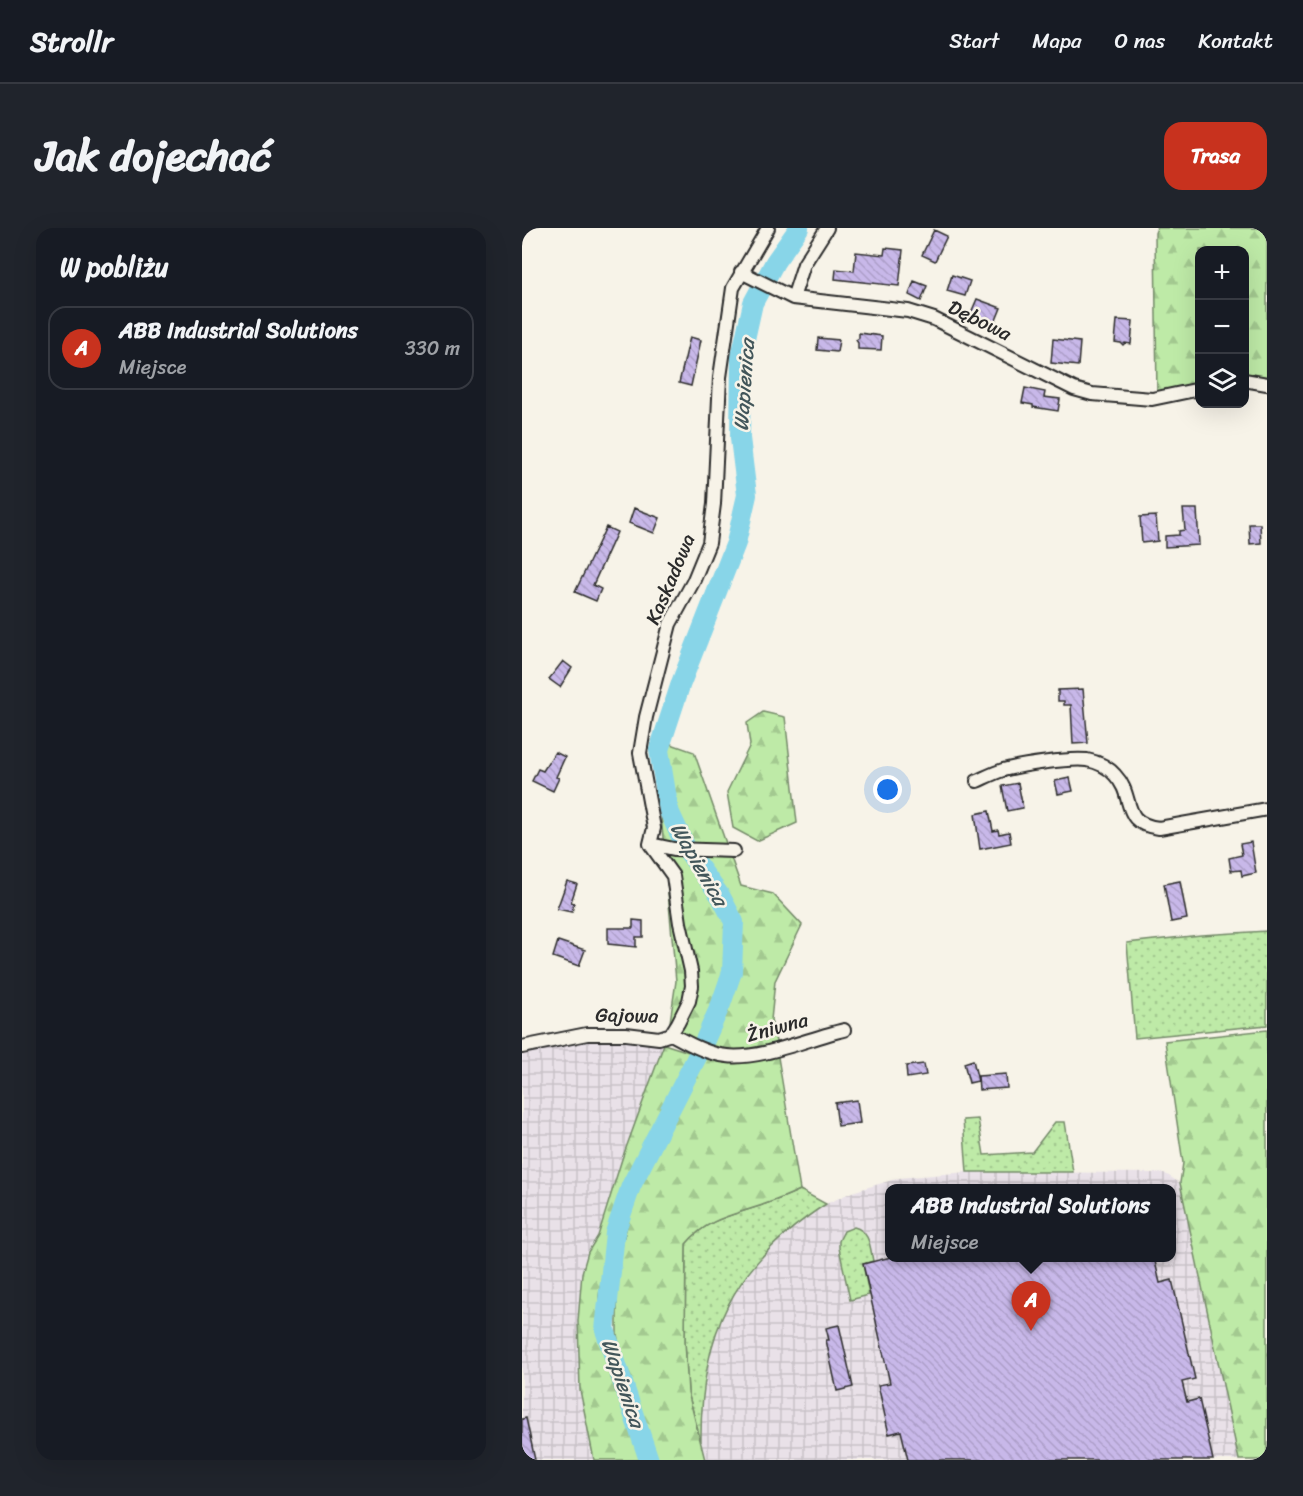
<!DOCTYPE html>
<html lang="pl">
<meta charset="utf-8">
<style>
:root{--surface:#171b24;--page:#20242c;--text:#f1f3f6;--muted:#9ea1a6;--line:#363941;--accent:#c8321e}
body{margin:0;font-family:Sriracha,sans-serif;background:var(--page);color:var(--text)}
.controls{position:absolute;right:18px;top:18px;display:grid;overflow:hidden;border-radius:12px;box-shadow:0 6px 24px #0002}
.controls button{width:54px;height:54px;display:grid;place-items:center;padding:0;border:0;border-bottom:2px solid var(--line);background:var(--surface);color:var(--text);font:30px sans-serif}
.you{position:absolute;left:366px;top:562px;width:21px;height:21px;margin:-15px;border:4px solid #fff;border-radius:50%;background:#1a73e8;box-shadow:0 0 0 9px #1a73e833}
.badge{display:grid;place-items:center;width:39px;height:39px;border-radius:50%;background:var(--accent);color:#fff;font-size:20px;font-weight:700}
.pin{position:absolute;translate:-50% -50px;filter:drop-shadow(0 2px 3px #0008)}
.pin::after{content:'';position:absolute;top:32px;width:21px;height:18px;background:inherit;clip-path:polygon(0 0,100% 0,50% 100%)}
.popup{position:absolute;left:363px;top:956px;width:291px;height:78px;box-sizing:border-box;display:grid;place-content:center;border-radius:12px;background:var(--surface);filter:drop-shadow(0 2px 4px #0005);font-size:20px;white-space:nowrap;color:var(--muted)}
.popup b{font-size:22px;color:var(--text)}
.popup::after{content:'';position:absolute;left:50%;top:100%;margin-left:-12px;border:12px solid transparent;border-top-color:var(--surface)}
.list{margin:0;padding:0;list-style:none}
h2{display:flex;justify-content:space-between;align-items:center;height:78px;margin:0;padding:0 24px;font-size:26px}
h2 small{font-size:20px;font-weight:400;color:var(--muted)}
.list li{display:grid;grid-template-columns:39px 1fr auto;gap:18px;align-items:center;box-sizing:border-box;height:84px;margin:0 12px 12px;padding:0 12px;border:2px solid var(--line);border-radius:18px}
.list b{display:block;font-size:22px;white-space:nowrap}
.list p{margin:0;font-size:20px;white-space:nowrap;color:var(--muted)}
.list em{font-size:20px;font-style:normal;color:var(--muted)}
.icon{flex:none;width:33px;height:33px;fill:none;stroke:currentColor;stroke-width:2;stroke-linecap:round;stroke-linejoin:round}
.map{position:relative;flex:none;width:745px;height:1232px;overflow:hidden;border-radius:18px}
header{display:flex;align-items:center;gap:36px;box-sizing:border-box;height:84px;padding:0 30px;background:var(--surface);border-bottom:2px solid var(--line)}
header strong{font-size:28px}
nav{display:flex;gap:33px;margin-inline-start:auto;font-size:21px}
.intro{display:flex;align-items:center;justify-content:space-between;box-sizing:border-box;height:144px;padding:0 36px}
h1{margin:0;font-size:42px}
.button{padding:15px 27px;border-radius:18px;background:var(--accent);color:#fff;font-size:21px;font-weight:700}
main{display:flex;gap:36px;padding:0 36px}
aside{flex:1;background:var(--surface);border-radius:18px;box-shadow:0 6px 24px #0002}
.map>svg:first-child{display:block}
</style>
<header>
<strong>Strollr</strong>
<nav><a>Start</a><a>Mapa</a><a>O nas</a><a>Kontakt</a></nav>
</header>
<div class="intro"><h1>Jak dojechać</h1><a class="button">Trasa</a></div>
<main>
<aside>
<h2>W pobliżu<small></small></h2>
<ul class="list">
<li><span class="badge">A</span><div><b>ABB Industrial Solutions</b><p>Miejsce</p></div><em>330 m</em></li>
</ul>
</aside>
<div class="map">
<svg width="745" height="1232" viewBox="0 0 745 1232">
<defs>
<pattern id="industrial-grid" width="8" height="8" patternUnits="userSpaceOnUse" patternTransform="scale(1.5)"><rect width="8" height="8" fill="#e9e1e8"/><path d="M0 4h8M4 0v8" fill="none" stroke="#c8c1c7"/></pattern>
<pattern id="grass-dots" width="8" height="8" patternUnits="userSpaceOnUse" patternTransform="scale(1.5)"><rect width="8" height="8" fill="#beeaa7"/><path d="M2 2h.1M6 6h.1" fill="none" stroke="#a3c990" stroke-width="1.8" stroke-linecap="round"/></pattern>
<pattern id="forest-firs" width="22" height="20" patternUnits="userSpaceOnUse" patternTransform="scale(1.5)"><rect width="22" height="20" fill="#beeaa7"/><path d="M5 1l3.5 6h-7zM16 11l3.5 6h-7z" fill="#a3c990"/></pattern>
<pattern id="building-back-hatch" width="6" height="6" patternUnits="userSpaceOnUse" patternTransform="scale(1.5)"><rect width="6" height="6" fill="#c8b8e9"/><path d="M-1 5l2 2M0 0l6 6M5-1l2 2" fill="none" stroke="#ac9ec8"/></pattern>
</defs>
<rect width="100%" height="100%" fill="#f7f3e8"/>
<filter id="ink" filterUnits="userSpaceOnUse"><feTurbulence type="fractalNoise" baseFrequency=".0167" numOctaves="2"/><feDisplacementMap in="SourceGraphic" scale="12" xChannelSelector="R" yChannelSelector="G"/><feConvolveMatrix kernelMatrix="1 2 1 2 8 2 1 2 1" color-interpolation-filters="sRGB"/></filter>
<g filter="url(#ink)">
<path fill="url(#industrial-grid)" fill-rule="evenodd" d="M114 810 142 816 100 931 76 1008 66 1024 56 1093 58 1162 72 1232H0V823L51 812Z
M445 944 642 945 658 955 717 1232H183L179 1214 178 1179 186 1130 194 1103 209 1069 244 1022 284 988 304 976 330 964 377 950ZM368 960H650V1030H368Z"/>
<path fill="url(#grass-dots)" stroke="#748a69" stroke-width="1.5" d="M745 703V797L613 810 605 715 679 707Z
M456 891 462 927 510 924 533 894H543L551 944H445L441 892Z
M278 962 304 976C211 1036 178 1105 179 1214L166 1164 163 1113 164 1016C186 989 213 987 243 976 255 972 267 967 278 962Z
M332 999C348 1003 348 1019 351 1033L341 1036 347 1067 328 1072 317 1020V1013L322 1003Z"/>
<path fill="url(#forest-firs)" stroke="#748a69" stroke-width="1.5" d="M635 0H745V152L723 149 722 22H678L677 158 635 169 633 5Z
M241 484 263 489 275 595 235 613 211 600 205 564 228 517 225 495Z
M132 510 172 524 219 658 251 666 280 697 253 753 249 792 255 818 206 826 147 801 154 753Z
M745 802V1232H717L658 955 661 935 643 813Z
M142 816 170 825 104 951 87 1000 77 1068V1103L86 1141 119 1232H72L58 1162 56 1093 60 1045 66 1024 76 1008 100 931Z
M255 823 278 962C267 967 255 972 243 976 213 987 186 989 164 1016L163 1113 166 1164 183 1232H135L102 1144 95 1106V1058L101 1013 113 967 186 826Z"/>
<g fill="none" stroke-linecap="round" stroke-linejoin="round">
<path stroke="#88d5e8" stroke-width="20" d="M127 1232 83 1102 93 1005 109 958 179 821 199 776 210 744 212 694 199 669 165 622 147 583 137 522 159 455 214 315 225 267 218 210 219 129 231 75 253 34 277 0"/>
</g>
<path fill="url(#building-back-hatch)" stroke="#2b2b2b" stroke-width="1.5" d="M412 2 425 8 413 33 400 27Z
M363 20 381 22 377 58 313 51 314 41 332 43 334 24 362 27Z
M430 47 448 53 443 68 425 63Z
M392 53 405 58 399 73 387 67Z
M455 71 479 80 472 97 448 87Z
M595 92 611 93 609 116 603 115 601 117 599 115 593 114Z
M337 105 360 108 359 122 336 121V115L334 112 337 110Z
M168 109 179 112 169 158 157 155Z
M296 110 317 112 315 124 295 122Z
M531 111 558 114 556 138 529 135Z
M503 160 523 164 522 169 538 171 536 183 511 179V177L500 175Z
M112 280 138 290 132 305 107 295Z
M661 281H675L677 317 643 319V308L657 307V303L663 302Z
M634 288 636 313 620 315 618 289Z
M727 296H738L739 315 728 316Z
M84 299 95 304 71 357 79 361 74 373 53 364Z
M41 433 50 440 38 459 27 451Z
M561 461 566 515 551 516 549 477H542V473H536V462Z
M33 524 43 529 34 549 37 550 31 563 10 553 16 541 21 543Z
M548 550 551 563 536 566 533 553Z
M496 555 501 580 485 583 480 558Z
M467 583 471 603 476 602 477 606 487 604 489 615 458 621 453 586Z
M729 614 734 645 720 648 719 642 709 643 707 630 720 627 718 616Z
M45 653 55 656 49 674 52 675 50 684 35 681Z
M658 653 665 691 649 694 642 656Z
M111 692 121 693V709H114V719L86 716V700H111Z
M36 713 63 722 57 738 31 729Z
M451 832 456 853 447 855 442 835Z
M402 836 404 847 385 850 384 838Z
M484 846 485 860 457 862 456 848Z
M335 872 338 895 316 898 313 875Z
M369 1029H632L638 1055 650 1052 673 1151 660 1154 665 1174 677 1171 691 1232H386L379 1203 367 1206 356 1157 368 1155 341 1036Z
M317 1097 331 1159 315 1163 304 1112H307L304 1100Z
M4 1190 13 1232H0V1191Z"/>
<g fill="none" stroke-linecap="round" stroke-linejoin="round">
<defs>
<path id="minor" d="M219 44 271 70 386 83 412 91 552 161 570 166 630 171 678 161
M271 70 282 36 305 0
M722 152 745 156
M455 553C464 549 472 545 481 542 500 537 546 530 565 532 576 534 586 539 593 547 614 569 597 595 637 600L745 581
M128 616 132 600 118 525 124 489 148 396 171 354 187 315 192 276 198 149 211 60 246 0
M128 616 152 621 212 623
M149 806C166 815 185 826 205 828 239 832 287 810 322 802
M0 819 65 806H104L137 810 149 806 156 795 167 773 170 758 169 743 158 695 151 648 128 616"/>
</defs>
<use href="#minor" stroke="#2b2b2b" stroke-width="16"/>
<use href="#minor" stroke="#f7f3e8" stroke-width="12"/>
</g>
</g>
<g text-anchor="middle" stroke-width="5" stroke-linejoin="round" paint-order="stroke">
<g font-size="20" fill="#2b2b2b" stroke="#f7f3e8">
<text transform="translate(458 92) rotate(26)" y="7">Dębowa</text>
<text transform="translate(148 351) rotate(-67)" y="7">Kaskadowa</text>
<text transform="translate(105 787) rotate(1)" y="7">Gajowa</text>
<text transform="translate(255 799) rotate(-15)" y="7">Żniwna</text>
</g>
<g font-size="21" font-style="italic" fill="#42565a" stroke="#f7f3e8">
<text transform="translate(222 157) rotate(-86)" y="7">Wapienica</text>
<text transform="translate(177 636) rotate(60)" y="7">Wapienica</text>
<text transform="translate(101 1155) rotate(71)" y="7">Wapienica</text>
</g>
</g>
</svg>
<div class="controls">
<button>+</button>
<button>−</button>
<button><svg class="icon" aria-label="layers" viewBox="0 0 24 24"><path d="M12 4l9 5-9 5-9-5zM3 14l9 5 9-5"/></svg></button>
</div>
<div class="you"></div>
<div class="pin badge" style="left:509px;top:1103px">A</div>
<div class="popup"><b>ABB Industrial Solutions</b>Miejsce</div>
</div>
</main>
